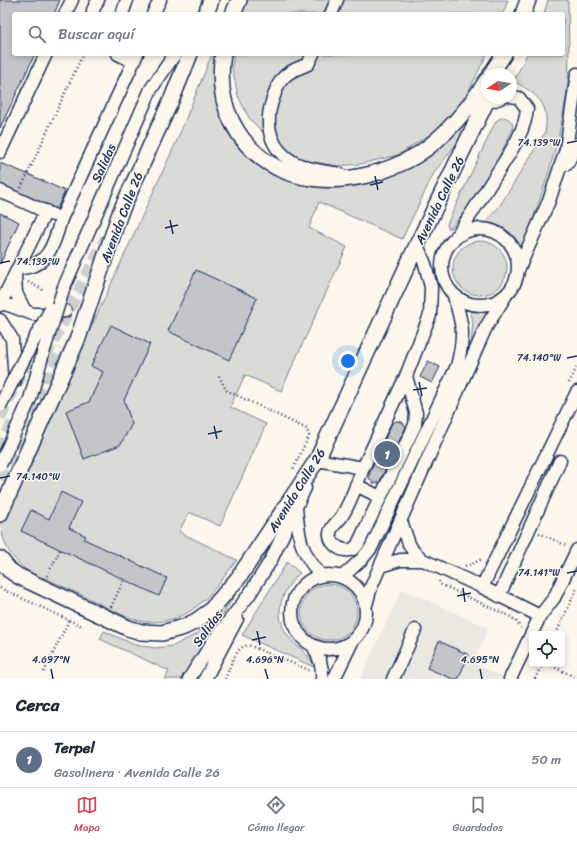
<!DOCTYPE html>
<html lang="es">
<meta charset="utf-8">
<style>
:root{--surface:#fff;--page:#f6f6f7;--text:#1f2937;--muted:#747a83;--line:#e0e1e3;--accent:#d1495b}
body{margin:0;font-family:Sriracha,sans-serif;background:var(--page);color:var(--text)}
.controls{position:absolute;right:12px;bottom:12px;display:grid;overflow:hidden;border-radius:4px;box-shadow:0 2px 6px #0003}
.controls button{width:36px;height:36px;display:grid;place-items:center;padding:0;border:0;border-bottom:1px solid var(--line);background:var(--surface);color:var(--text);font:20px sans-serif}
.compass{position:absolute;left:481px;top:68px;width:36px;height:36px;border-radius:50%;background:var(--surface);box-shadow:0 2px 6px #0003;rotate:258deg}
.you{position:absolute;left:348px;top:361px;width:14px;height:14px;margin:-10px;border:3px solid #fff;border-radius:50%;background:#1a73e8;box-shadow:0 0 0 6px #1a73e833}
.badge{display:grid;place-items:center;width:26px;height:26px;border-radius:50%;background:var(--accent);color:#fff;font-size:13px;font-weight:700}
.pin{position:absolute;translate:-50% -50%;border:2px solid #fff;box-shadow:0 1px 4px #0006}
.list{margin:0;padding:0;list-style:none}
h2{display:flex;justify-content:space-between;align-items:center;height:52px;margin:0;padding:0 16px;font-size:17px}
h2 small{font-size:13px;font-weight:400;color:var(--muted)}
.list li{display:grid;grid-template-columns:26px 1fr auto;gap:12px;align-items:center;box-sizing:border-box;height:56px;padding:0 16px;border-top:1px solid var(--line)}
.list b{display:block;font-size:15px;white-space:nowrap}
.list p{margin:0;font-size:13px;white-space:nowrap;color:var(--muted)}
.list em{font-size:13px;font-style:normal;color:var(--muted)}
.icon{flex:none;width:22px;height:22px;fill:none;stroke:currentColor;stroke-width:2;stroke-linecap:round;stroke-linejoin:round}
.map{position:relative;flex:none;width:577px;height:679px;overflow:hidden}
.search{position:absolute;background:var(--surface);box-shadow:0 2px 6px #0003;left:12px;right:12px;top:12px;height:44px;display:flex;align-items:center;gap:10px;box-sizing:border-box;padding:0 14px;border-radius:4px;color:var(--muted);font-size:15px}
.sheet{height:108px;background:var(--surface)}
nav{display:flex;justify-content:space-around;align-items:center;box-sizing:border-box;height:56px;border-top:1px solid var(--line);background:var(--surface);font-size:11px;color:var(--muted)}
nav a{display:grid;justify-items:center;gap:2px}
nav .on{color:var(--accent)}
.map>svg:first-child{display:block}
</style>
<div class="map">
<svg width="577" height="679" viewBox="0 0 577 679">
<rect width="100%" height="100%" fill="#fbf7ec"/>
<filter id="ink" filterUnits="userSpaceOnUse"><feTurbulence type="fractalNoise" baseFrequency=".025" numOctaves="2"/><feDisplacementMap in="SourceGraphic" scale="8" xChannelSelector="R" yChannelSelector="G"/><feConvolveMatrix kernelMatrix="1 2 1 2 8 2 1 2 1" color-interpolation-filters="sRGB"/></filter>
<g filter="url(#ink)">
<path fill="#eae8e2" d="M402 589 488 628 473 663 508 679H360Z"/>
<path fill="#dadad7" stroke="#7a849a" d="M247 0H508L503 14H240Z
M548 0H568C568 32 571 66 566 98 558 150 541 199 522 248 512 231 504 226 485 222L499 207 545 133C550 102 538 96 514 81L527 54H563V14H544Z
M212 54H215C213 68 212 99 221 111 227 121 239 130 248 139 255 147 278 175 286 179 333 201 395 180 435 151 453 138 468 121 483 105L474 120 434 173 402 239 319 202 309 228 347 247 281 391 245 375 230 407 266 424 220 526 189 512 179 532 237 560C225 575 213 594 197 606 185 616 169 622 152 622 134 623 115 611 98 603 80 594 62 586 43 577L41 580C18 566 1 550 1 521L29 463 178 138Z
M234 54H487L463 102 449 119 432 133 398 155 360 164 337 166 303 160 271 141 249 118 238 96 232 67Z
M503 117C508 118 513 121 513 127 513 133 480 192 474 200 467 209 458 219 451 228H448L447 224 495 123 497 120Z
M453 268a27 27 0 1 1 54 0a27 27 0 1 1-54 0Z
M470 310 488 311 471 347 473 321Z
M287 562 300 573C282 589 272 614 288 636 292 642 298 646 303 651 309 656 312 662 316 668L242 635Z
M301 612a28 28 0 1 1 56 0a28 28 0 1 1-56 0Z
M237 592 196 656 183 679H165L169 671 100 639 104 631 135 645 155 648 173 646 197 634Z"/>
<path fill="#c3c5c9" stroke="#1b2f5e" d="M0 0H60L54 14H14V54H35L0 128Z
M0 163 30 175 65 191 57 209 0 184Z
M0 213 19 222 0 264Z
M196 270 257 298 229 360 168 331Z
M111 325 150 344 124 400 132 424 120 445 84 459 66 411 89 402 103 372 91 366Z
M428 361 440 367 432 383 420 377Z
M397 421 402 422 406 427 379 483H373L369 478 370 472 392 423Z
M61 492 81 502 69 528 86 536 84 539 167 578 159 596 21 531 31 510 49 519Z
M439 641 469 655 458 679H453L427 668Z"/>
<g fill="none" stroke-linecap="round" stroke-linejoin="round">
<path stroke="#cecfd0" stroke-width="12" stroke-dasharray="12 6" stroke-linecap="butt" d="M45 357 106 238
M0 418 16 384 46 339
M0 450 13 422
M0 480 37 402 57 347"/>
<defs>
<path id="minor" d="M65 14 72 0
M93 14V10L98 0
M122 14 127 0
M153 14 160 0
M331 14 337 0
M118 54 134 62
M313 54 308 64C300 68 290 70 284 77 279 82 276 89 274 96 265 118 267 143 287 158 301 169 323 171 340 174
M486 103 500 98
M0 152 46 54
M567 164 577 144
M0 191 53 215
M442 267a38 38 0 1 1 76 0a38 38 0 1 1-76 0Z
M456 237C471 215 485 192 499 170 511 151 525 131 527 109L519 98 511 96
M19 268C48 268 55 242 61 219L137 54
M518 270 549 201 566 149 577 74
M15 276 16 293 25 311
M64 287 151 89 175 54
M0 302 33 314H44L65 311
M0 305 46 211
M0 320 12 339 15 381
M314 467 317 460 363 468 406 376 430 315 431 287 425 264 417 245
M363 468C357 484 351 501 342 516 338 522 331 526 330 533 329 541 337 549 345 550 351 551 355 549 358 544L415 425 416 413 406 376
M356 485 380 497
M296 508C299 540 300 550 321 576
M401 521 409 544 413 551 423 560 482 587 540 616
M380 566 400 560H423
M292 612a37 37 0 1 1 74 0a37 37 0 1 1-74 0Z
M342 577 362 559 371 548 457 366C465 335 463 326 454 296
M482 587 577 392
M499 596 560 461
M366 605 371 587 486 327 506 295
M313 646C319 657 323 666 322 679
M189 679 212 643 249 595 271 560 305 488
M205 679 237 619
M334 679 352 642
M393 679 415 630
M510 679 540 616 554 598 577 550"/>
<path id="major" d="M206 14 211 0
M233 14 239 0
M523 14 528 0
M223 54C219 78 221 100 232 122 268 193 356 191 417 155 444 138 470 107 487 80
M491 74 504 54
M0 514 78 338 120 213 173 96 190 54
M0 559 9 570 18 576 128 628 141 632 162 633 184 627 196 621 210 611 239 577 317 460 417 245 488 98"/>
</defs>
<use href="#minor" stroke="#1b2f5e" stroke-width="15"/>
<use href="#major" stroke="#1b2f5e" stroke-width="18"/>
<path stroke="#1b2f5e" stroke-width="2.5" stroke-dasharray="1 3" stroke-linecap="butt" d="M21 188 83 54
M28 282 45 291
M219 376 226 390 307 429 309 436 293 469
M569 383 577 367
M539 533 567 546
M465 566 472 564 482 559
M47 576 60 550
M439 581 440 584 511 617 516 621 521 628
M0 588 82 626
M111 607 124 579
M556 634 577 588
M548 664 577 678
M44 672 69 620
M225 679C230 668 235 647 248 645L309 670
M535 679 542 664"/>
<use href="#minor" stroke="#fbf7ec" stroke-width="12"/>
<use href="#major" stroke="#fbf7ec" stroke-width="15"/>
<defs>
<path id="minor-bridge" d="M0 406 30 347 51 309
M0 465 30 399 43 353 64 287"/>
</defs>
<use href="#minor-bridge" stroke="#1b2f5e" stroke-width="15" stroke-linecap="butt"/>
<use href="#minor-bridge" stroke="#fbf7ec" stroke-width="12"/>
</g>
</g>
<path fill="none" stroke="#1b2f5e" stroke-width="1.5" d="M567 143 577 141M375 176 378 190M370 185 383 182M170 220 173 234M165 228 178 225M0 263 10 261M567 358 577 356M419 382 422 396M413 390 427 388M214 426 217 439M208 434 222 431M0 478 10 476M567 573 577 571M463 588 465 602M457 596 471 593M257 631 260 645M252 640 266 637M51 669 53 679M265 669 268 679M480 669 482 679"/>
<g text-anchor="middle" stroke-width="3" stroke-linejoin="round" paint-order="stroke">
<g font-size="13" fill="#1b2f5e" stroke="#fbf7ec">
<text transform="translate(103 163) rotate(-66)" y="5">Salidas</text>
<text transform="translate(439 200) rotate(-64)" y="5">Avenida Calle 26</text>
<text transform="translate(121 217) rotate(-69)" y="5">Avenida Calle 26</text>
<text transform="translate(296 490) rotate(-58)" y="5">Avenida Calle 26</text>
<text transform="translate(207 628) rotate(-54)" y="5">Salidas</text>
</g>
</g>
<g font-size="10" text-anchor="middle" fill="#1b2f5e" stroke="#fbf7ec" stroke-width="3" stroke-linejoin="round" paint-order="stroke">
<text x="539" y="146">74.139°W</text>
<text x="38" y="265">74.139°W</text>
<text x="539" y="361">74.140°W</text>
<text x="38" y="480">74.140°W</text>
<text x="539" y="576">74.141°W</text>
<text x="51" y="663">4.697°N</text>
<text x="265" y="663">4.696°N</text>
<text x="480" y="663">4.695°N</text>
</g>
</svg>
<div class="controls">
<button><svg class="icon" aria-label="locate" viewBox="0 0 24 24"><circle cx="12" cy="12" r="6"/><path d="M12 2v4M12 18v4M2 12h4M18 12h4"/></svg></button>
</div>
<svg class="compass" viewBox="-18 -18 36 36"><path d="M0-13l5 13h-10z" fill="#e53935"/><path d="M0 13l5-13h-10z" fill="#747a83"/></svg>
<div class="you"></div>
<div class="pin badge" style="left:387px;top:454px;background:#5c6f8a">1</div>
<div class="search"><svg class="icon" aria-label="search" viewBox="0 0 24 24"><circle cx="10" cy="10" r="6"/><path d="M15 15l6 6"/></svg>Buscar aquí</div>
</div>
<section class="sheet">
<h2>Cerca<small></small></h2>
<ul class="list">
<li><span class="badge" style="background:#5c6f8a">1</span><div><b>Terpel</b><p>Gasolinera · Avenida Calle 26</p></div><em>50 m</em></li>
</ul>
</section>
<nav>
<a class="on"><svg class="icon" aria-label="map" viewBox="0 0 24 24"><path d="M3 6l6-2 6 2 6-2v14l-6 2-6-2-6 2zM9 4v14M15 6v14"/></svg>Mapa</a>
<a><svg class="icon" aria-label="directions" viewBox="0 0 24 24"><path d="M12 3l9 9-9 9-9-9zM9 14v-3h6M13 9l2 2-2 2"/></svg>Cómo llegar</a>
<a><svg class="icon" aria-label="saved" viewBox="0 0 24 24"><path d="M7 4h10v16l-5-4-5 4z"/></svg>Guardados</a>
</nav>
